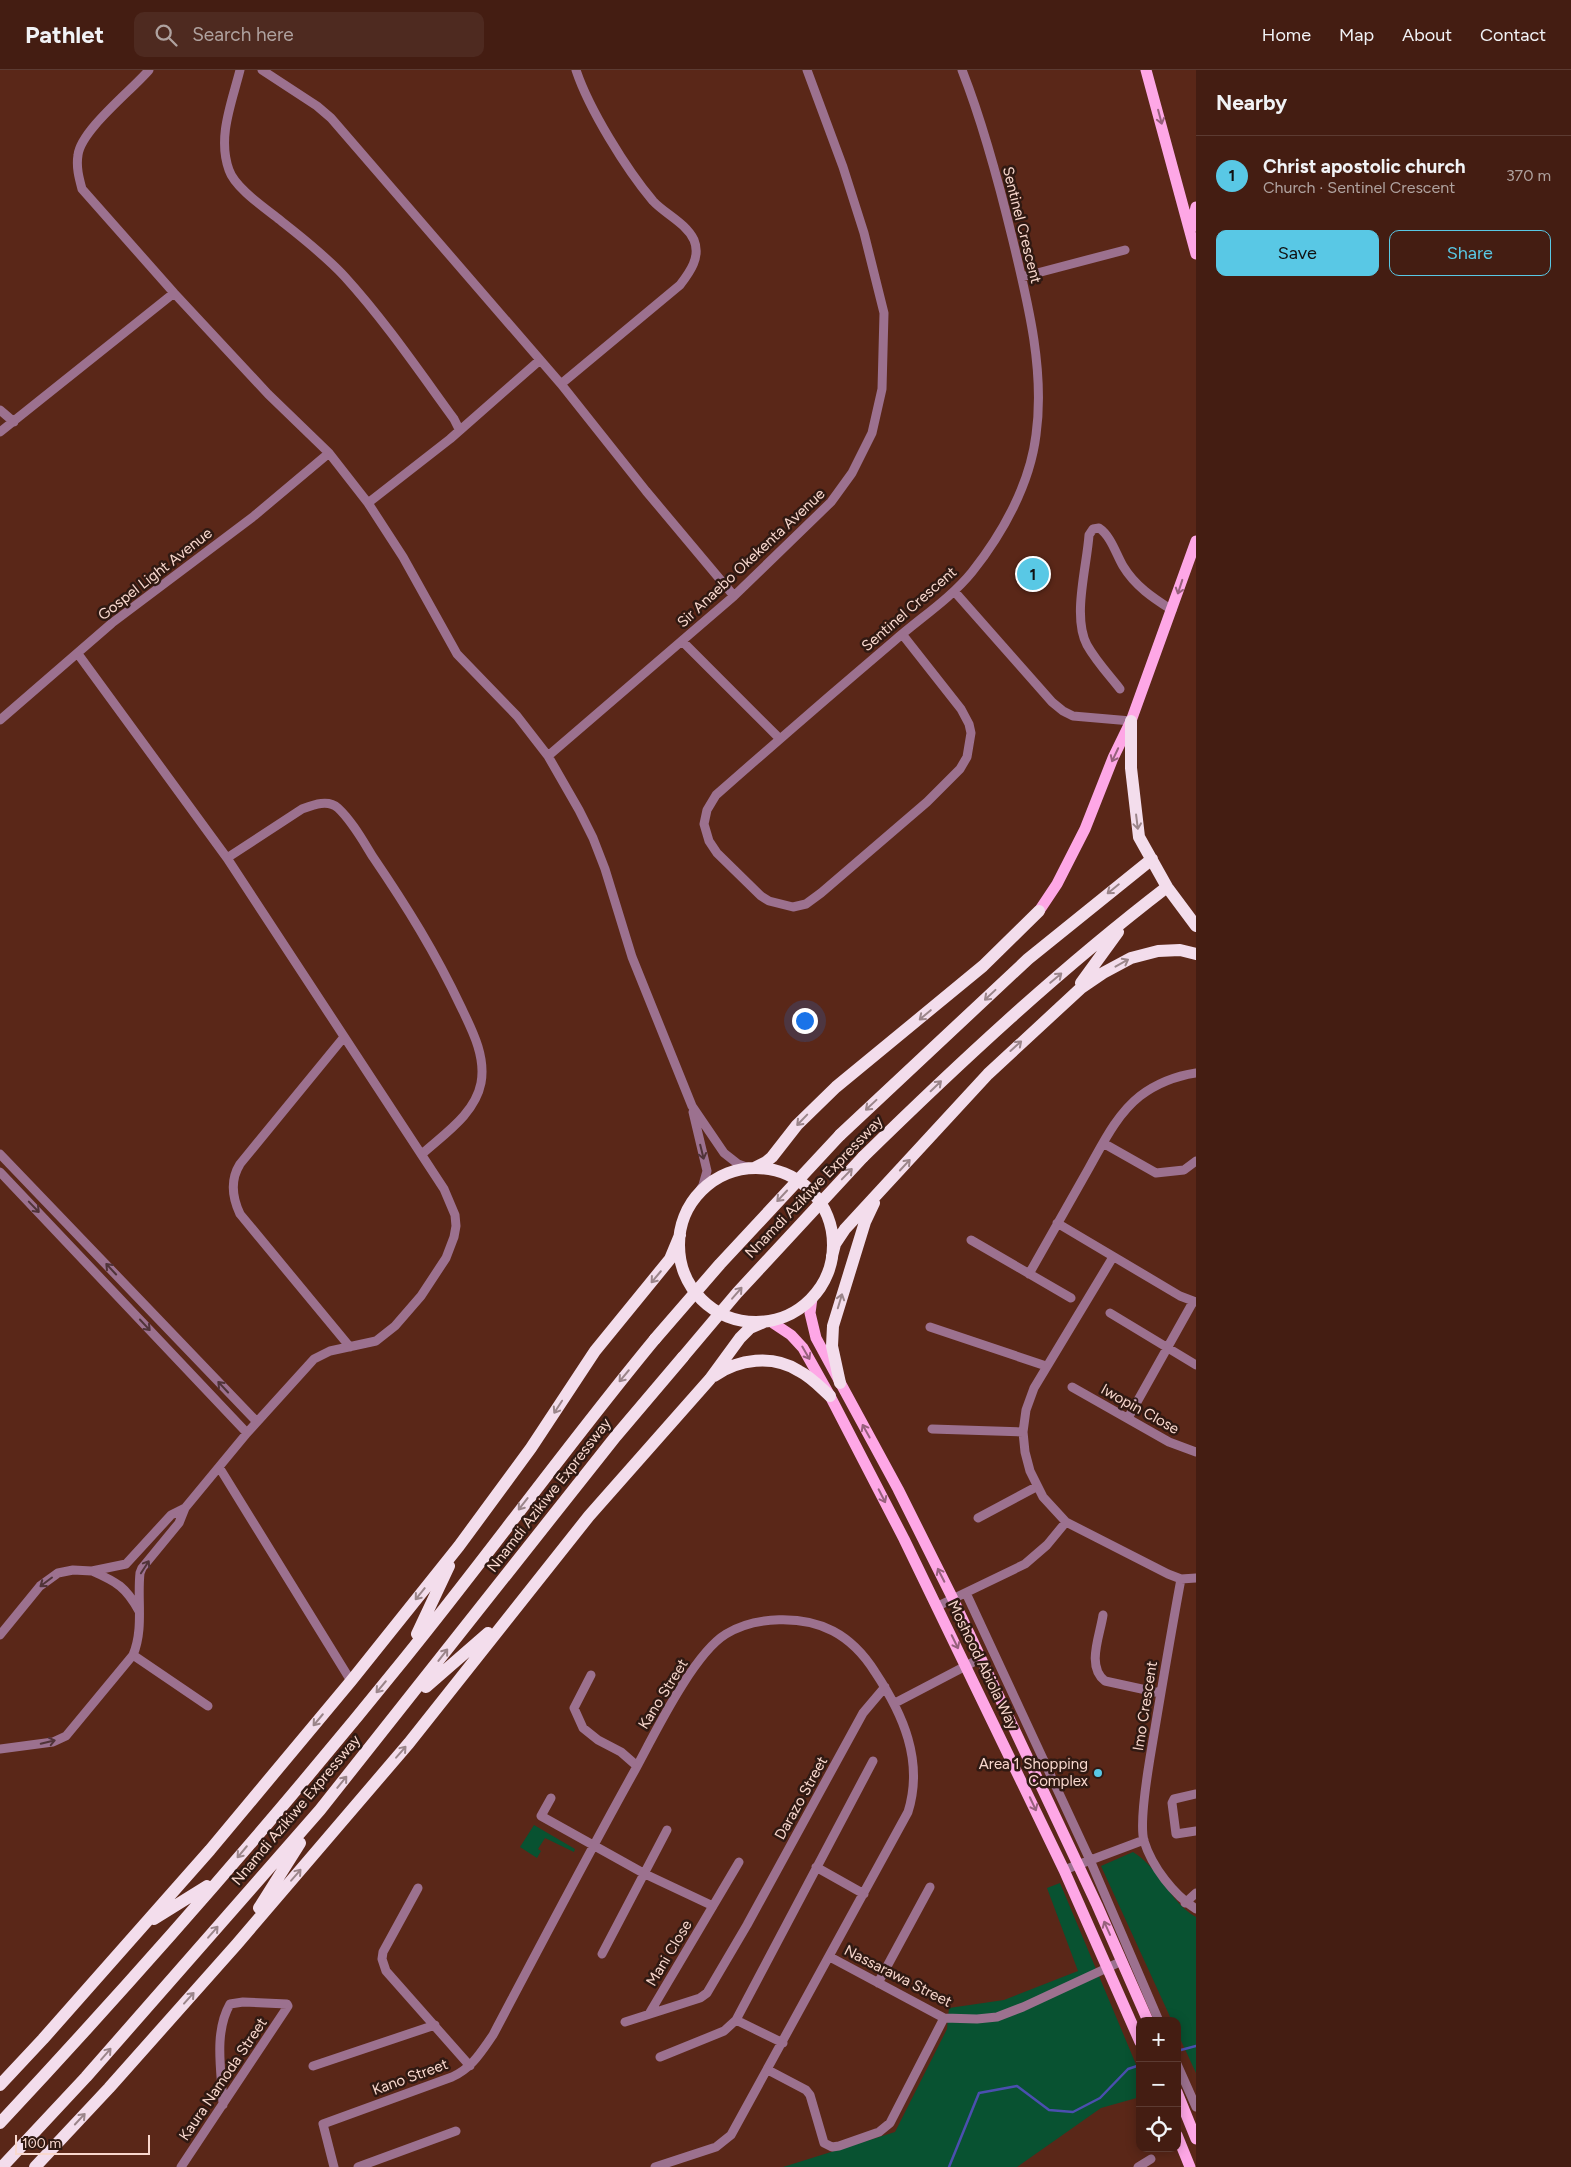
<!DOCTYPE html>
<meta charset="utf-8">
<style>
:root{--surface:#441d12;--page:#4e2a20;--text:#f1f3f6;--muted:#afa29f;--line:#5c3b32;--accent:#59c8e5}
body{margin:0;font-family:Figtree,sans-serif;background:var(--page);color:var(--text)}
.controls{position:absolute;right:15px;bottom:15px;display:grid;overflow:hidden;border-radius:10px;box-shadow:0 2px 12px #0003}
.controls button{width:45px;height:45px;display:grid;place-items:center;padding:0;border:0;border-bottom:1px solid var(--line);background:var(--surface);color:var(--text);font:25px sans-serif}
.scale{position:absolute;left:15px;bottom:12px;width:135px;box-sizing:border-box;padding-left:5px;border:2px solid #f9d8ce;border-top:0;font-size:14px;line-height:18px;white-space:nowrap;color:#f9d8ce;-webkit-text-stroke:4px #301912;paint-order:stroke}
.you{position:absolute;left:804px;top:950px;width:18px;height:18px;margin:-12px;border:4px solid #fff;border-radius:50%;background:#1a73e8;box-shadow:0 0 0 8px #1a73e833}
.badge{display:grid;place-items:center;width:32px;height:32px;border-radius:50%;background:var(--accent);color:#111;font-size:16px;font-weight:700}
.pin{position:absolute;translate:-50% -50%;border:2px solid #fff;box-shadow:0 1px 5px #0006}
.list{margin:0;padding:0;list-style:none}
h2{display:flex;justify-content:space-between;align-items:center;height:65px;margin:0;padding:0 20px;font-size:21px}
h2 small{font-size:16px;font-weight:400;color:var(--muted)}
.list li{display:grid;grid-template-columns:32px 1fr auto;gap:15px;align-items:center;box-sizing:border-box;height:80px;padding:0 20px;border-top:1px solid var(--line)}
.list b{display:block;font-size:19px;white-space:nowrap}
.list p{margin:0;font-size:16px;white-space:nowrap;color:var(--muted)}
.list em{font-size:16px;font-style:normal;color:var(--muted)}
.actions{display:flex;gap:10px;padding:15px 20px}
.actions a{flex:1;padding:11px 0;border:1px solid var(--accent);border-radius:10px;text-align:center;font-size:18px;color:var(--accent)}
.actions .main{background:var(--accent);color:#111}
.icon{flex:none;width:28px;height:28px;fill:none;stroke:currentColor;stroke-width:2;stroke-linecap:round;stroke-linejoin:round}
.map{position:relative;flex:none;width:1196px;height:2097px;overflow:hidden}
header{display:flex;align-items:center;gap:30px;box-sizing:border-box;height:70px;padding:0 25px;background:var(--surface);border-bottom:1px solid var(--line)}
header strong{font-size:24px}
nav{display:flex;gap:28px;margin-inline-start:auto;font-size:18px}
.search{width:350px;height:45px;background:var(--page);display:flex;align-items:center;gap:12px;box-sizing:border-box;padding:0 18px;border-radius:10px;color:var(--muted);font-size:19px}
main{display:flex}
aside{flex:1;background:var(--surface)}
.map>svg:first-child{display:block}
</style>
<header>
<strong>Pathlet</strong>
<div class="search"><svg class="icon" aria-label="search" viewBox="0 0 24 24"><circle cx="10" cy="10" r="6"/><path d="M15 15l6 6"/></svg>Search here</div>
<nav><a>Home</a><a>Map</a><a>About</a><a>Contact</a></nav>
</header>
<main>
<div class="map">
<svg width="1196" height="2097" viewBox="0 0 1196 2097">
<rect width="100%" height="100%" fill="#5a2718"/>
<path fill="#085231" d="M534 1755 575 1779 574 1782 545 1768 538 1779 541 1781 537 1788 520 1777Z
M1133 1782C1160 1798 1169 1832 1196 1847V2003L1177 1962V1951H1172L1101 1796Z
M1060 1813 1140 2004V2027L1101 2038 1017 2097H783L895 2062 947 1959 949 1938 1004 1930 1078 1901 1047 1818Z"/>
<g fill="none" stroke-linecap="round" stroke-linejoin="round">
<path stroke="#4b4faf" stroke-width="2.5" d="M1177 1981 1196 1976
M949 2097 979 2023 1017 2016 1049 2040 1073 2042 1100 2028 1128 1999 1140 1995"/>
<path stroke="#9c718f" stroke-width="9" d="M149 0C131 21 81 60 78 85 76 97 79 108 82 119L174 223 268 324 329 383 368 433 403 487 457 584 517 646 548 686 579 740 593 768 605 799 632 887 692 1036 724 1083 738 1094 749 1098
M240 0C232 32 217 67 229 100 235 118 265 138 280 150 302 168 326 186 345 207 385 251 419 301 454 349L459 359
M262 0 317 36 331 48 561 314 646 421 734 526
M1022 207 1125 180
M561 314 680 215C690 202 701 187 694 170 686 153 665 144 653 131 626 99 589 39 576 0
M0 340 14 352
M0 362 174 223
M368 433 450 369 540 290
M954 521 1052 632 1063 641 1073 646 1131 651
M902 564 961 639 969 654 971 663 967 687 960 699 927 732 821 823 806 834 793 837 769 831 761 826 717 783 709 771 704 754 707 740 716 725C775 673 834 622 894 571 920 548 950 529 972 502 1003 463 1030 414 1036 365 1045 301 1028 233 1013 171 999 113 984 56 962 0
M682 571 780 669
M1120 619C1109 605 1096 591 1087 575 1072 547 1087 496 1089 465L1093 459 1099 458C1111 466 1116 484 1123 496 1135 516 1153 528 1172 540
M0 650 112 553 254 446 329 383
M548 686 734 526 831 432 852 403 872 363 882 319 884 243 864 163 843 97 807 0
M227 788 302 739C313 735 328 729 338 738 352 751 363 771 373 787 407 837 435 882 461 937 472 960 486 986 481 1013 475 1044 444 1064 422 1084
M344 967 240 1094C230 1110 232 1127 240 1144L350 1277
M693 1042 707 1101 703 1115 697 1125
M1103 1073 1156 1103 1184 1100 1196 1091
M0 1084 257 1352
M0 1102 247 1363
M1057 1153 1180 1226 1196 1232
M971 1170 1071 1228
M1113 1187 1034 1318 1026 1340 1023 1362 1025 1382 1030 1401 1043 1427 1066 1452 1168 1504 1181 1509 1196 1508
M1029 1204C1049 1169 1069 1133 1089 1098 1103 1073 1117 1044 1140 1026 1156 1014 1176 1006 1196 1003
M1110 1243 1196 1295
M930 1257 1046 1296
M1072 1317 1169 1372 1196 1382
M1128 1348 1193 1232
M932 1359 1023 1362
M219 1397 351 1611
M978 1448 1036 1417
M92 1501C117 1512 126 1517 139 1541
M1181 1509C1170 1568 1160 1628 1150 1688 1147 1707 1139 1753 1144 1771 1152 1797 1174 1825 1196 1839
M966 1523 1090 1790 1159 1951
M938 1536 1025 1494 1047 1475 1066 1452
M1103 1545C1100 1566 1086 1596 1105 1611L1160 1623
M0 1565 40 1516 58 1503 73 1500 92 1501 126 1494 171 1445 185 1438
M133 1585 208 1636
M591 1605 574 1638 583 1658 598 1670 621 1682 637 1696
M895 1633 981 1588
M0 1679 53 1672 66 1666 133 1585C144 1559 137 1530 140 1503L142 1498 179 1453 185 1438 247 1363 314 1289 330 1281 376 1271 395 1256 421 1226 446 1188 454 1167 456 1156 455 1145 444 1119 227 788 78 584
M1196 1724 1174 1729 1172 1733 1176 1764 1196 1761
M551 1728 541 1746 645 1804 713 1836
M816 1797 864 1824
M1064 1800 1144 1770
M418 1818 383 1882 382 1889 386 1901 470 1996
M1185 1833 1196 1823
M602 1884 667 1760
M830 1887 944 1948 977 1949 997 1947 1023 1937 1122 1891
M878 1913 930 1817
M649 1944 739 1792
M736 1950 783 1973
M625 1952 700 1928 707 1923 747 1855 863 1643 885 1617
M660 1987 724 1961 736 1950 873 1691
M1177 1994 1196 2037
M313 1996 435 1955
M768 2000 806 2020 810 2025 824 2073 832 2077 839 2076 879 2062 890 2053 944 1948
M181 2097 288 1936 287 1934 243 1932 230 1934C213 1964 222 2003 223 2035
M334 2097 323 2054 452 2007C472 1998 481 1982 493 1965 540 1876 586 1788 635 1700 654 1665 693 1584 726 1564 755 1546 803 1545 833 1561 850 1570 865 1586 875 1602 903 1644 924 1691 908 1742L731 2065 716 2077 655 2097
M358 2097 456 2061
M1138 2097 1151 2089"/>
<path stroke="#fea7e6" stroke-width="11" d="M1146 0 1196 184
M1191 159 1196 137
M1039 841 1057 814 1085 759 1113 688 1131 651 1196 471
M812 1228 810 1243 816 1268 898 1419 953 1529 1097 1835 1148 1951
M770 1251 791 1265 803 1278 830 1326 904 1469 1064 1800 1140 1972
M1177 2022 1196 2069
M1177 2065 1190 2097"/>
<path stroke="#f3ddec" stroke-width="12" d="M1131 651V698L1139 767 1167 817 1196 856
M1081 913 1118 862
M840 1065 1028 889 1152 789
M863 1087C960 992 1059 900 1167 817
M754 1098 766 1092 772 1087 797 1055 836 1017 983 896 1039 841
M679 1175a77 77 0 1 1 154 0a77 77 0 1 1-154 0Z
M832 1186 835 1174 845 1159 988 1004 1081 918 1103 903 1131 888 1158 881 1180 880 1196 884
M714 1306C738 1289 773 1284 799 1301 811 1307 820 1317 830 1326
M840 1313 832 1276 833 1256 865 1152 874 1133
M417 1564 449 1496
M426 1617 488 1563
M259 1838 300 1773
M154 1849 207 1816
M0 2015 43 1969 210 1780 351 1611 459 1476 531 1378 595 1281 670 1189 680 1165
M0 2053C140 1903 276 1748 405 1588 490 1483 569 1373 655 1269
M2 2097 86 2007 320 1740 616 1366 683 1287
M35 2097 109 2018 237 1874 409 1673 589 1446 710 1309 740 1268 750 1258 764 1252"/>
<path stroke="#f3ddec" stroke-width="12" d="M655 1269 720 1194 840 1065
M683 1287 737 1223 863 1087"/>
</g>
<defs><path id="oneway-shaft" d="M-6 0H5M1.5-3L5.5 0L1.5 3" fill="none" stroke-width="1.6" stroke-linecap="round" stroke-linejoin="round" transform="scale(1.25)"/></defs>
<g stroke="#97607c">
<use href="#oneway-shaft" transform="translate(1160 47) rotate(75)"/>
<use href="#oneway-shaft" transform="translate(1180 517) rotate(108)"/>
<use href="#oneway-shaft" transform="translate(1115 685) rotate(115)"/>
<use href="#oneway-shaft" transform="translate(806 1283) rotate(60)"/>
<use href="#oneway-shaft" transform="translate(866 1361) rotate(-119)"/>
<use href="#oneway-shaft" transform="translate(882 1426) rotate(63)"/>
<use href="#oneway-shaft" transform="translate(941 1505) rotate(-117)"/>
<use href="#oneway-shaft" transform="translate(955 1572) rotate(64)"/>
<use href="#oneway-shaft" transform="translate(1033 1734) rotate(65)"/>
<use href="#oneway-shaft" transform="translate(1107 1858) rotate(-114)"/>
</g>
<g stroke="#9b858a">
<use href="#oneway-shaft" transform="translate(1137 752) rotate(83)"/>
<use href="#oneway-shaft" transform="translate(1113 819) rotate(141)"/>
<use href="#oneway-shaft" transform="translate(1122 893) rotate(-29)"/>
<use href="#oneway-shaft" transform="translate(1056 908) rotate(-40)"/>
<use href="#oneway-shaft" transform="translate(990 925) rotate(137)"/>
<use href="#oneway-shaft" transform="translate(925 945) rotate(140)"/>
<use href="#oneway-shaft" transform="translate(1016 976) rotate(-42)"/>
<use href="#oneway-shaft" transform="translate(936 1016) rotate(-44)"/>
<use href="#oneway-shaft" transform="translate(871 1035) rotate(137)"/>
<use href="#oneway-shaft" transform="translate(802 1050) rotate(134)"/>
<use href="#oneway-shaft" transform="translate(905 1095) rotate(-47)"/>
<use href="#oneway-shaft" transform="translate(847 1104) rotate(-46)"/>
<use href="#oneway-shaft" transform="translate(782 1126) rotate(133)"/>
<use href="#oneway-shaft" transform="translate(656 1207) rotate(130)"/>
<use href="#oneway-shaft" transform="translate(737 1223) rotate(-49)"/>
<use href="#oneway-shaft" transform="translate(840 1231) rotate(-73)"/>
<use href="#oneway-shaft" transform="translate(624 1306) rotate(130)"/>
<use href="#oneway-shaft" transform="translate(558 1337) rotate(123)"/>
<use href="#oneway-shaft" transform="translate(523 1434) rotate(128)"/>
<use href="#oneway-shaft" transform="translate(420 1524) rotate(129)"/>
<use href="#oneway-shaft" transform="translate(443 1585) rotate(-52)"/>
<use href="#oneway-shaft" transform="translate(381 1617) rotate(130)"/>
<use href="#oneway-shaft" transform="translate(318 1650) rotate(130)"/>
<use href="#oneway-shaft" transform="translate(401 1682) rotate(-49)"/>
<use href="#oneway-shaft" transform="translate(342 1712) rotate(-51)"/>
<use href="#oneway-shaft" transform="translate(242 1782) rotate(130)"/>
<use href="#oneway-shaft" transform="translate(296 1805) rotate(-49)"/>
<use href="#oneway-shaft" transform="translate(213 1862) rotate(-49)"/>
<use href="#oneway-shaft" transform="translate(189 1928) rotate(-48)"/>
<use href="#oneway-shaft" transform="translate(106 1984) rotate(-49)"/>
<use href="#oneway-shaft" transform="translate(80 2049) rotate(-47)"/>
</g>
<g stroke="#503338">
<use href="#oneway-shaft" transform="translate(702 1082) rotate(76)"/>
<use href="#oneway-shaft" transform="translate(34 1137) rotate(46)"/>
<use href="#oneway-shaft" transform="translate(111 1199) rotate(-133)"/>
<use href="#oneway-shaft" transform="translate(145 1255) rotate(47)"/>
<use href="#oneway-shaft" transform="translate(223 1317) rotate(-133)"/>
<use href="#oneway-shaft" transform="translate(145 1497) rotate(-57)"/>
<use href="#oneway-shaft" transform="translate(46 1512) rotate(143)"/>
<use href="#oneway-shaft" transform="translate(48 1672) rotate(-14)"/>
</g>
<circle fill="#59c8e5" stroke="#301912" stroke-width="2" cx="1098" cy="1703" r="5"/>
<g text-anchor="middle" stroke-width="5" stroke-linejoin="round" paint-order="stroke">
<g font-size="15" fill="#f9d8ce" stroke="#301912">
<text transform="translate(1022 155) rotate(76)" y="5">Sentinel Crescent</text>
<text transform="translate(751 488) rotate(-43)" y="5">Sir Anaebo Okekenta Avenue</text>
<text transform="translate(155 504) rotate(-38)" y="5">Gospel Light Avenue</text>
<text transform="translate(909 539) rotate(-41)" y="5">Sentinel Crescent</text>
<text transform="translate(814 1117) rotate(-46)" y="5">Nnamdi Azikiwe Expressway</text>
<text transform="translate(1140 1339) rotate(29)" y="5">Iwopin Close</text>
<text transform="translate(549 1425) rotate(-52)" y="5">Nnamdi Azikiwe Expressway</text>
<text transform="translate(983 1595) rotate(64)" y="5">Moshood Abiola Way</text>
<text transform="translate(663 1624) rotate(-58)" y="5">Kano Street</text>
<text transform="translate(1145 1636) rotate(-81)" y="5">Imo Crescent</text>
<text transform="translate(801 1728) rotate(-61)" y="5">Darazo Street</text>
<text transform="translate(296 1740) rotate(-50)" y="5">Nnamdi Azikiwe Expressway</text>
<text transform="translate(669 1883) rotate(-59)" y="5">Mani Close</text>
<text transform="translate(898 1906) rotate(27)" y="5">Nassarawa Street</text>
<text transform="translate(410 2007) rotate(-20)" y="5">Kano Street</text>
<text transform="translate(223 2009) rotate(-56)" y="5">Kaura Namoda Street</text>
</g>
<g font-size="15" fill="#f9d8ce" stroke="#301912" text-anchor="end">
<text x="1088" y="1699">Area 1 Shopping<tspan x="1088" dy="17">Complex</tspan></text>
</g>
</g>
</svg>
<div class="controls">
<button>+</button>
<button>−</button>
<button><svg class="icon" aria-label="locate" viewBox="0 0 24 24"><circle cx="12" cy="12" r="6"/><path d="M12 2v4M12 18v4M2 12h4M18 12h4"/></svg></button>
</div>
<div class="scale">100 m</div>
<div class="you"></div>
<div class="pin badge" style="left:1033px;top:504px">1</div>
</div>
<aside>
<h2>Nearby<small></small></h2>
<ul class="list">
<li><span class="badge">1</span><div><b>Christ apostolic church</b><p>Church · Sentinel Crescent</p></div><em>370 m</em></li>
</ul>
<div class="actions"><a class="main">Save</a><a>Share</a></div>
</aside>
</main>
